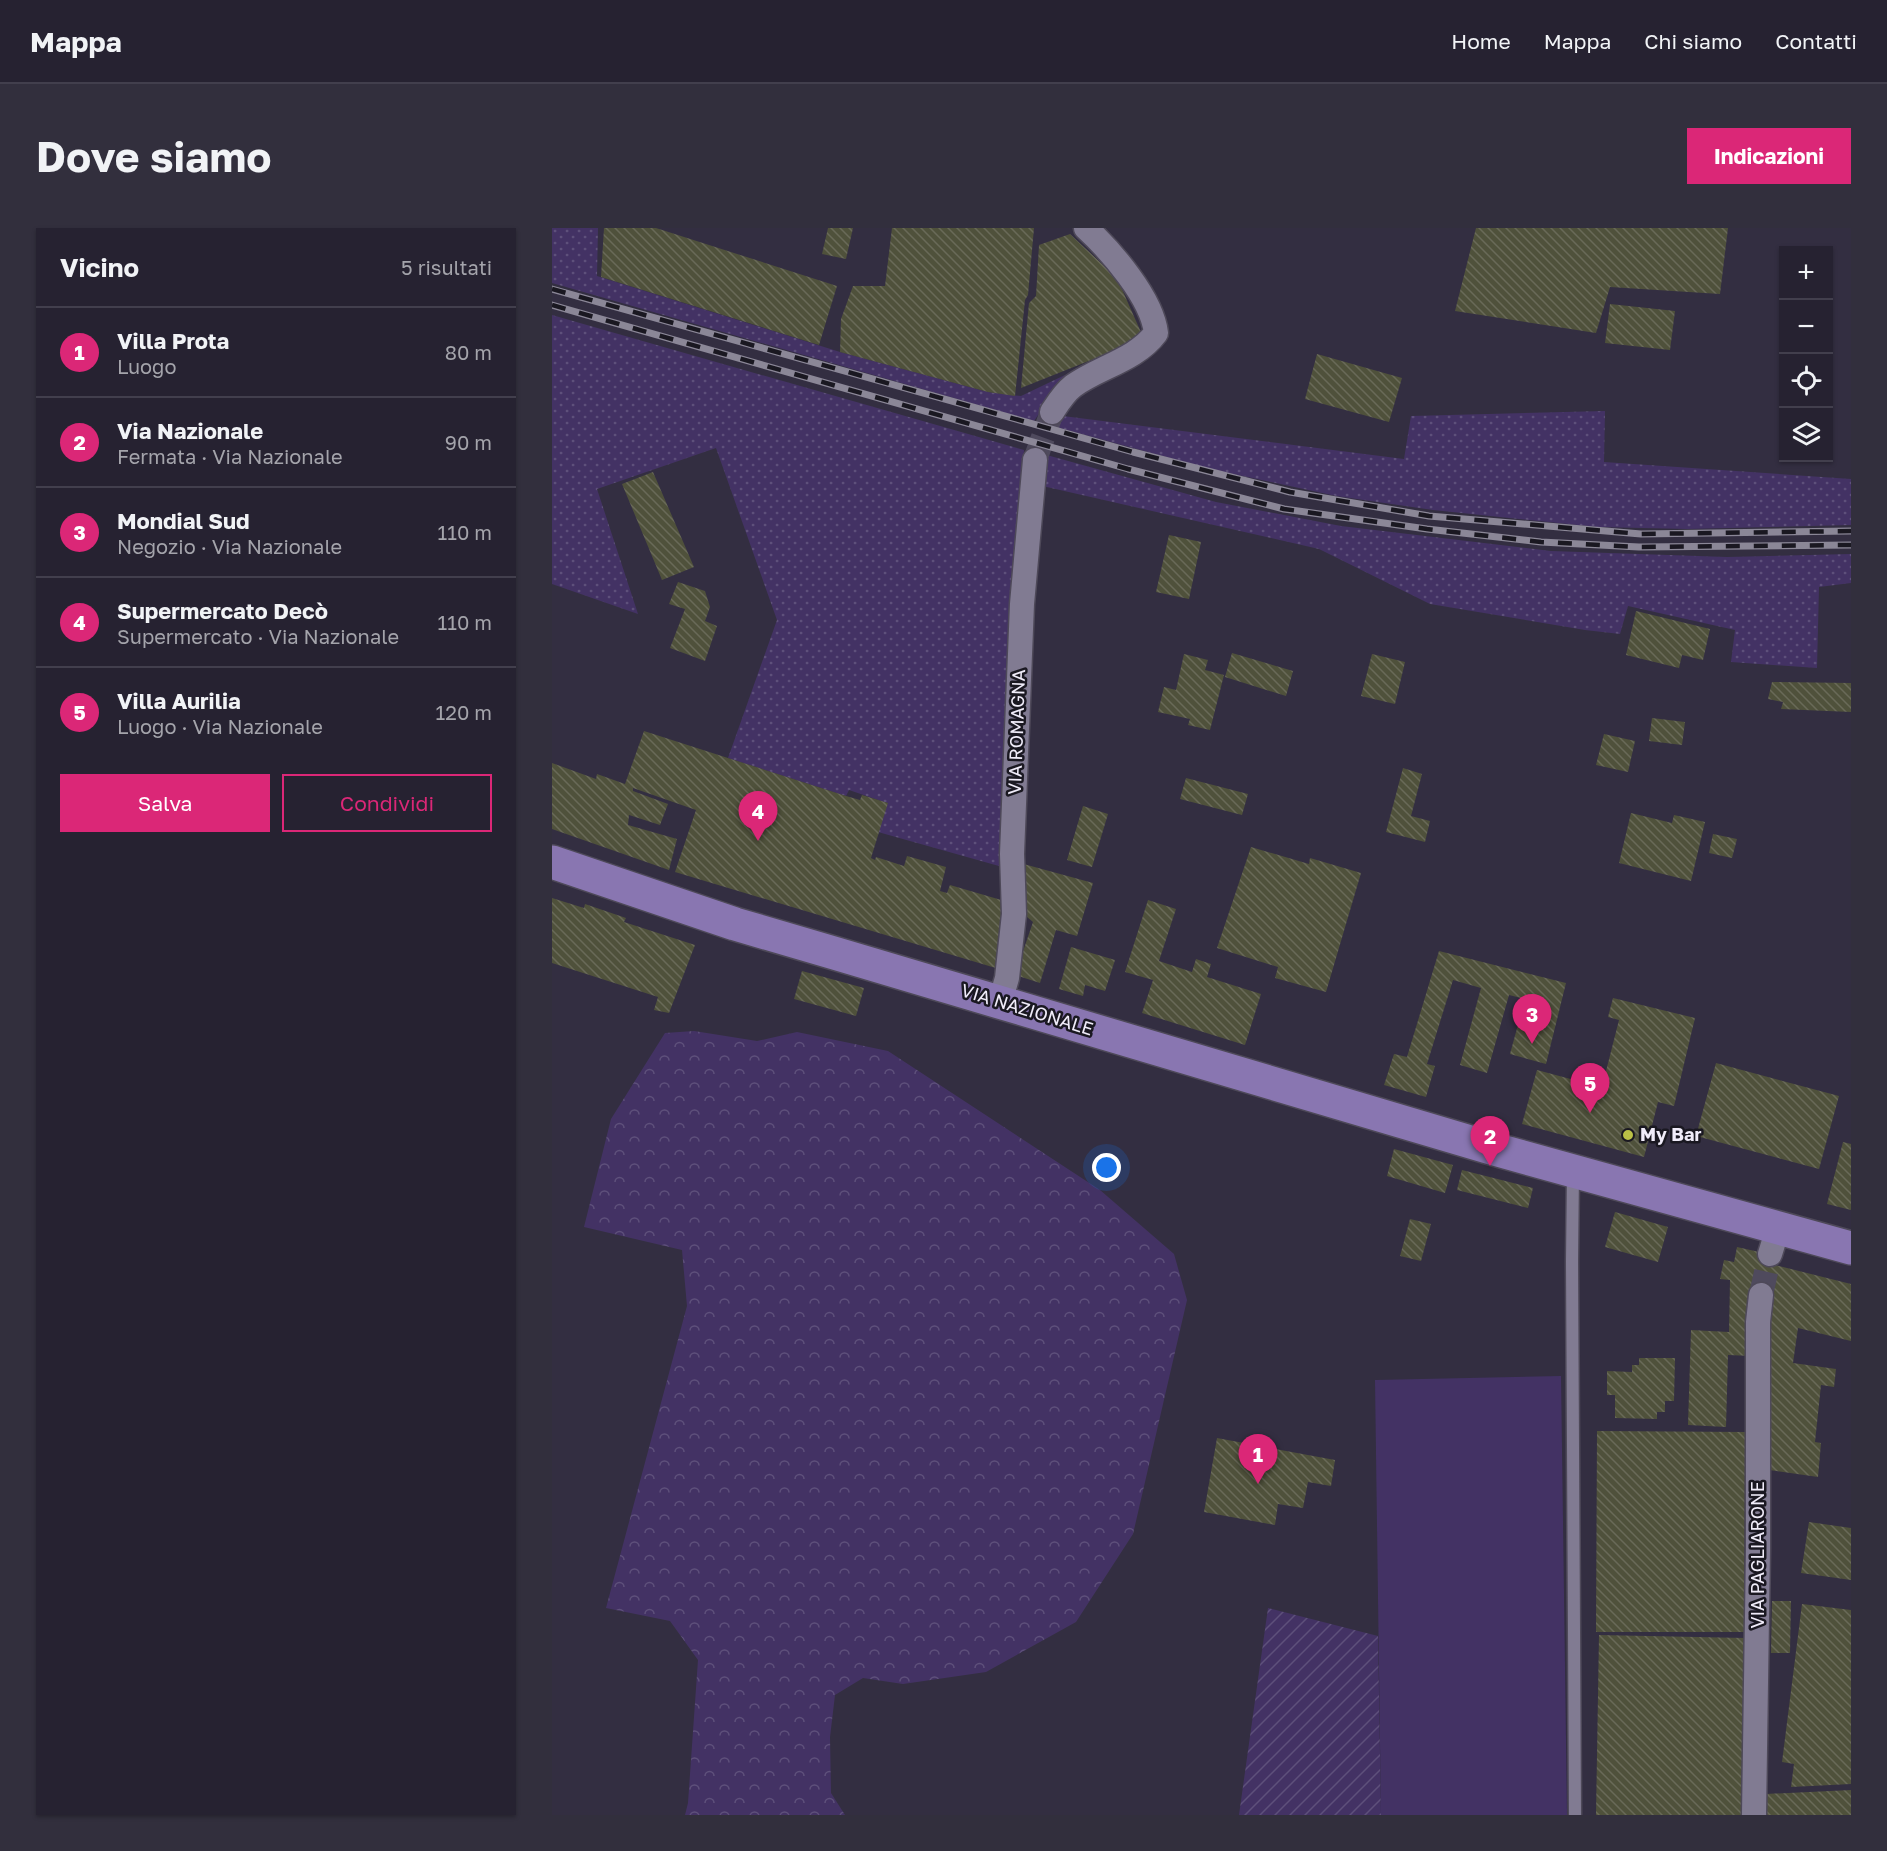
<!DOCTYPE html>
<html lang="it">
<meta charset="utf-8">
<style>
:root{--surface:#262231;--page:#322f3d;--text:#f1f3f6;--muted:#a4a4ab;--line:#423f4d;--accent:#db2777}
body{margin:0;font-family:"Golos Text",sans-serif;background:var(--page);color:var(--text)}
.controls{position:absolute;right:18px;top:18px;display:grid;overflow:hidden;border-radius:0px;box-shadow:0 2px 4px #0004}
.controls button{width:54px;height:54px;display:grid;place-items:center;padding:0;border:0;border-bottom:2px solid var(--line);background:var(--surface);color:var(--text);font:30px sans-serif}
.you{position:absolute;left:555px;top:940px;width:21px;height:21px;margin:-15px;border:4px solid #fff;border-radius:50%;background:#1a73e8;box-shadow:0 0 0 9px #1a73e833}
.badge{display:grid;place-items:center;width:39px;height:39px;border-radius:50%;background:var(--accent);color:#fff;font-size:20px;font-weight:700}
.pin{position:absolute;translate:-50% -50px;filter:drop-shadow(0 2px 3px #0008)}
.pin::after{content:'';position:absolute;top:32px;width:21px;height:18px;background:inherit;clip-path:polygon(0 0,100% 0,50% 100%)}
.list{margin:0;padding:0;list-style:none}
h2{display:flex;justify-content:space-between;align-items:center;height:78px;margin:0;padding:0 24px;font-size:26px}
h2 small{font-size:20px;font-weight:400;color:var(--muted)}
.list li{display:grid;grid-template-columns:39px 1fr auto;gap:18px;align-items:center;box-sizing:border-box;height:90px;padding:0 24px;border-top:2px solid var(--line)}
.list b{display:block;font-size:22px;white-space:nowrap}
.list p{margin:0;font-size:20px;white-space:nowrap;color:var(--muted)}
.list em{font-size:20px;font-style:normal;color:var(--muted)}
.actions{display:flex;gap:12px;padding:18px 24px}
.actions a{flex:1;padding:14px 0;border:2px solid var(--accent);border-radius:0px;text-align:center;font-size:21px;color:var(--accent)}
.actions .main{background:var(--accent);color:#fff}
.icon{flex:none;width:33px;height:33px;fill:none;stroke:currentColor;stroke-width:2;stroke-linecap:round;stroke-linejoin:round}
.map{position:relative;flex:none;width:1299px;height:1587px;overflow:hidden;border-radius:0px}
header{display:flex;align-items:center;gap:36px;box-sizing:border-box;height:84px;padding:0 30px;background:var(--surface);border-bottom:2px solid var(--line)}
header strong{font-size:28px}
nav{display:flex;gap:33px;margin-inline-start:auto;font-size:21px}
.intro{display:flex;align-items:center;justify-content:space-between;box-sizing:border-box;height:144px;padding:0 36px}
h1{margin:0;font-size:42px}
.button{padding:15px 27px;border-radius:0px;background:var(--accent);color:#fff;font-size:21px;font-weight:700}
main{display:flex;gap:36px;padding:0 36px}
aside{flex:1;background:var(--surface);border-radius:0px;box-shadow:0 2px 4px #0004}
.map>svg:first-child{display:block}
</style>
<header>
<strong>Mappa</strong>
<nav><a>Home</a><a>Mappa</a><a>Chi siamo</a><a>Contatti</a></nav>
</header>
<div class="intro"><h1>Dove siamo</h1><a class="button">Indicazioni</a></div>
<main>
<aside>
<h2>Vicino<small>5 risultati</small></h2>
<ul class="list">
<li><span class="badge">1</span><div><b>Villa Prota</b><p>Luogo</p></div><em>80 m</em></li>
<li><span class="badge">2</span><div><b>Via Nazionale</b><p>Fermata · Via Nazionale</p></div><em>90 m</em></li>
<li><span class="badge">3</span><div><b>Mondial Sud</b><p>Negozio · Via Nazionale</p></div><em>110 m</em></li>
<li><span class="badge">4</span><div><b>Supermercato Decò</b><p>Supermercato · Via Nazionale</p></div><em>110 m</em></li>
<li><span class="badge">5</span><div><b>Villa Aurilia</b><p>Luogo · Via Nazionale</p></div><em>120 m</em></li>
</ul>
<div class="actions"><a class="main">Salva</a><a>Condividi</a></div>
</aside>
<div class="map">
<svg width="1299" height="1587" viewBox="0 0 1299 1587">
<defs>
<pattern id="grass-dots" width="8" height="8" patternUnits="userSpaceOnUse" patternTransform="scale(1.5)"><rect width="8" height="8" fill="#433264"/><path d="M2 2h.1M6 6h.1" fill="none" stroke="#5e507b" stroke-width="1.8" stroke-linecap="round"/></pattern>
<pattern id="forest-crowns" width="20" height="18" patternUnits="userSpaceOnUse" patternTransform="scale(1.5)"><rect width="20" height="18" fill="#433264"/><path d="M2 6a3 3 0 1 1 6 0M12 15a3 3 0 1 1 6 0" fill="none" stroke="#5e507b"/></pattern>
<pattern id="garden-furrows" width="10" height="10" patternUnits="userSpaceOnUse" patternTransform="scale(1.5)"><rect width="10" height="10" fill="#433264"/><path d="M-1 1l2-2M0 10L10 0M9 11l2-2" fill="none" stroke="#5e507b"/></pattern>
<pattern id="building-back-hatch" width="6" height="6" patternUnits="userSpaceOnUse" patternTransform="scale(1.5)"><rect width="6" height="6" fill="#4f513b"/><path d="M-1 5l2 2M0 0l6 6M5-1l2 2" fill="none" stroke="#696a58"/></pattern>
</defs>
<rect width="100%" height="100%" fill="#332e41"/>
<path fill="url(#grass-dots)" d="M0 0H46L45 48 288 124 436 164 469 168 513 147 482 193 0 55Z
M0 87 472 222 462 353 454 640 326 604 335 575 297 562 294 568 176 530 225 392 164 220 45 261 86 386 0 356Z
M1053 183 1052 234 1299 251V297L1136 301 1045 299 881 282 784 268 658 241 504 199 511 188 852 231 859 188Z
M491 226 664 274 789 298 999 323 1175 329 1299 326V355L1267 359 1265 440 1179 434 1183 402 1076 378 1068 406 1033 402 878 376 767 321 486 257Z"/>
<path fill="url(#forest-crowns)" d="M142 803 205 813 245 804 336 823 548 962 622 1026 635 1072 581 1306 524 1394 434 1444 351 1456 311 1450 283 1467 278 1509 279 1565 293 1587H133L136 1575 146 1432 118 1393 54 1380 135 1078 130 1022 32 999 59 891 113 805Z"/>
<path fill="url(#garden-furrows)" d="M716 1380 826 1408 829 1587H687Z"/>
<path fill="#433264" d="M1009 1148 1015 1587H829L823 1152Z"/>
<path fill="url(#building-back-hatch)" d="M52 0H104L285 58 267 117 49 49Z
M276 0H301L294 31 270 26Z
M340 0H482L476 67 473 72 463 168 436 164 288 124 289 91 301 58H333Z
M924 0H1176L1168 66 1058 59 1044 105 903 83Z
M518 6 565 50 592 111 469 160 477 75 484 68 487 17Z
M1058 76 1123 83 1118 122 1053 115Z
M765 126 850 150 837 194 753 171Z
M101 244 142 339 110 352 70 256Z
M617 307 649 314 637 371 604 364Z
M126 354 153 363 158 379 153 393 165 398 153 433 118 420 133 381 117 376Z
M1084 383 1158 401 1151 432 1130 427 1127 440 1074 427Z
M680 425 741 443 734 468 673 449Z
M632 426 656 432 653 442 672 447 658 502 636 497 638 491 606 484 612 459 624 462Z
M820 426 853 434 843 476 809 468Z
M1220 454 1299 455V484L1229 481 1231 474 1216 471Z
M1100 490 1133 494 1130 517 1097 513Z
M92 503 294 568 308 572 310 567 336 575 319 630 323 632 324 629 352 638 355 628 394 639 388 663 395 665 398 657 456 674 447 741 123 644 144 582 81 560V563L116 576 108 597 77 587 76 597 125 611 117 642 0 601V535L44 551 45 546 73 556Z
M1052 506 1083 513 1076 544 1044 537Z
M851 540 870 546 859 588 878 593 873 614 834 604Z
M634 550 696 566 690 587 628 571Z
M531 578 556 586 540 639 515 632Z
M1079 585 1120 595 1122 587 1153 594 1139 653 1067 635Z
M1161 606 1185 611 1180 630 1157 625Z
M699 619 757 636 758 630 809 645 774 764 723 750 726 739 665 720Z
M468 635 541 655 525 708 504 702 488 755 463 747 481 694 468 683Z
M0 670 32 680 33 676 74 690 72 694 143 717 117 785 102 782 106 769 0 735Z
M596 672 624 681 607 733 640 744 644 731 659 736 655 749 709 766 693 817 590 785 601 752 573 744Z
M519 719 563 732 553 763 533 757 531 768 507 761Z
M887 723 1014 755 994 836 958 826 973 771 957 767 935 845 908 837 929 760 901 752 875 836 883 838 874 869 832 857 842 826 855 829Z
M250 743 312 760 304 788 242 771Z
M1061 770 1143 790 1122 878 1106 874 1092 929 970 896 985 842 1026 853 1029 841 1053 847 1067 792 1056 789Z
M1164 835 1287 868 1267 941 1144 908Z
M1291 914 1299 916V982L1275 976Z
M842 921 901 937 893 965 835 948Z
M910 942 981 960 976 980 905 962Z
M1063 984 1116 999 1106 1034 1053 1019Z
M858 991 879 996 869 1033 848 1028Z
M1185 1019 1225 1028 1223 1037 1299 1056V1113L1246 1100 1241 1135 1284 1141 1282 1159 1269 1157 1263 1214 1269 1215 1266 1249 1217 1242 1199 1128 1176 1127 1174 1199 1136 1197 1139 1102 1177 1104 1178 1052 1168 1051 1172 1032 1182 1034Z
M1087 1130H1123L1122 1173H1113V1184H1105V1191L1063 1190V1167H1055V1143L1080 1144V1137H1087Z
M1045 1203 1193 1204 1192 1404H1044Z
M665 1210 783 1232 779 1258 756 1254 751 1280 726 1276 723 1297 652 1284Z
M1257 1294 1299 1300V1352L1249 1345Z
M1220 1373H1239L1238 1425H1219Z
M1250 1376 1299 1382V1556L1239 1559 1242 1536 1230 1534Z
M1047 1407 1194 1410 1191 1587H1044Z
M1299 1562V1587H1213V1566Z"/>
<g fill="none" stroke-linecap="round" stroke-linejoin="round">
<path stroke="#4f4a5d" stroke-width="24" stroke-dasharray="24 12" stroke-linecap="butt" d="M483 232 500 184
M1209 1067 1218 1026"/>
<defs>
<path id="lane" d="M1021 944 1020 1033 1023 1587"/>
<path id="street" d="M500 184C506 175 512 165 521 158 547 139 584 132 604 105 600 70 559 23 534 0
M448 774 455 750 462 686 460 626 470 376 483 232
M1218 1026 1226 1000
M1202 1587 1206 1322V1094L1209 1067"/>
<path id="primary" d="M0 634 183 696 282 725 942 921 1299 1020"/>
</defs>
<use href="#lane" stroke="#4e4959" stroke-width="15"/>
<use href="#street" stroke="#4e4959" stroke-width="27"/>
<use href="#primary" stroke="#4e4959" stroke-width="36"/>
<use href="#lane" stroke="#817b92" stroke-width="12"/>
<use href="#street" stroke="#817b92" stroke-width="24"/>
<use href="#primary" stroke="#8976b1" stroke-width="33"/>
<defs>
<path id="rail" d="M0 61 581 224 738 264 877 288 1089 306 1299 303
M0 77 576 241 732 281 875 301 989 314 1087 319 1299 317"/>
</defs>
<use href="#rail" stroke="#8b8797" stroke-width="7"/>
<use href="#rail" stroke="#1a1821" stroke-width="4.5" stroke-dasharray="14" stroke-linecap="butt"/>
</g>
<circle fill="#bac046" stroke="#1a1821" stroke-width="2" cx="1076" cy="907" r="6"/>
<g text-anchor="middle" stroke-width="5" stroke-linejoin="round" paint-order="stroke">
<g font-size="18" fill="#f0ecf9" stroke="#1a1821">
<text transform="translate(465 504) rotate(-88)" y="6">VIA ROMAGNA</text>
<text transform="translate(475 782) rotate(17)" y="6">VIA NAZIONALE</text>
<text transform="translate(1206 1327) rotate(-90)" y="6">VIA PAGLIARONE</text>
</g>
<g font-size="18" font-weight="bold" fill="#f0ecf9" stroke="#1a1821" text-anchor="start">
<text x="1088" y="913">My Bar</text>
</g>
</g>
</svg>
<div class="controls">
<button>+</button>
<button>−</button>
<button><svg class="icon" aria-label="locate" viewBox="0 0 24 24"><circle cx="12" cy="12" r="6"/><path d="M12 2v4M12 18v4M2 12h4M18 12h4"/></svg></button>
<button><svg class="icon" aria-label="layers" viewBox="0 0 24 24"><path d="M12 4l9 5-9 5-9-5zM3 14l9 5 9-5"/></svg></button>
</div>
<div class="you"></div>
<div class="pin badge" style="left:706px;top:1256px">1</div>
<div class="pin badge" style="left:938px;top:938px">2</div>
<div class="pin badge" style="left:980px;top:816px">3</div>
<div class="pin badge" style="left:206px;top:613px">4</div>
<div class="pin badge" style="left:1038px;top:885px">5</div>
</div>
</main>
